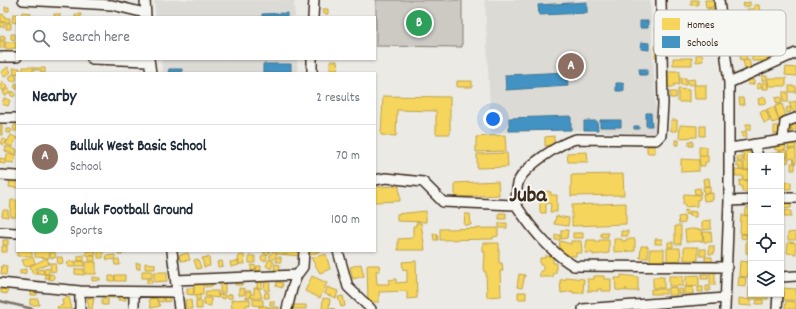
<!DOCTYPE html>
<meta charset="utf-8">
<style>
:root{--surface:#fff;--page:#f6f6f7;--text:#1f2937;--muted:#747a83;--line:#e0e1e3;--accent:#3b2a1e}
body{margin:0;font-family:Dekko,sans-serif;background:var(--page);color:var(--text)}
.controls{position:absolute;right:12px;bottom:12px;display:grid;overflow:hidden;border-radius:0px;box-shadow:0 1px 3px #0004}
.controls button{width:36px;height:36px;display:grid;place-items:center;padding:0;border:0;border-bottom:1px solid var(--line);background:var(--surface);color:var(--text);font:20px sans-serif}
.you{position:absolute;left:493px;top:119px;width:14px;height:14px;margin:-10px;border:3px solid #fff;border-radius:50%;background:#1a73e8;box-shadow:0 0 0 6px #1a73e833}
.badge{display:grid;place-items:center;width:26px;height:26px;border-radius:50%;background:var(--accent);color:#fff;font-size:13px;font-weight:700}
.pin{position:absolute;translate:-50% -50%;border:2px solid #fff;box-shadow:0 1px 4px #0006}
.list{margin:0;padding:0;list-style:none}
h2{display:flex;justify-content:space-between;align-items:center;height:52px;margin:0;padding:0 16px;font-size:17px}
h2 small{font-size:13px;font-weight:400;color:var(--muted)}
.list li{display:grid;grid-template-columns:26px 1fr auto;gap:12px;align-items:center;box-sizing:border-box;height:64px;padding:0 16px;border-top:1px solid var(--line)}
.list b{display:block;font-size:15px;white-space:nowrap}
.list p{margin:0;font-size:13px;white-space:nowrap;color:var(--muted)}
.list em{font-size:13px;font-style:normal;color:var(--muted)}
.icon{flex:none;width:22px;height:22px;fill:none;stroke:currentColor;stroke-width:2;stroke-linecap:round;stroke-linejoin:round}
.map{position:relative;flex:none;width:796px;height:309px;overflow:hidden}
.search{position:absolute;background:var(--surface);box-shadow:0 1px 3px #0004;left:16px;top:16px;width:360px;height:44px;display:flex;align-items:center;gap:10px;box-sizing:border-box;padding:0 14px;border-radius:0px;color:var(--muted);font-size:15px}
.panel{position:absolute;background:var(--surface);box-shadow:0 1px 3px #0004;left:16px;top:72px;width:360px;height:180px;border-radius:0px}
.map>svg:first-child{display:block}
</style>
<div class="map">
<svg width="796" height="309" viewBox="0 0 796 309">
<rect width="100%" height="100%" fill="#ebeae5"/>
<filter id="ink" filterUnits="userSpaceOnUse"><feTurbulence type="fractalNoise" baseFrequency=".025" numOctaves="2"/><feDisplacementMap in="SourceGraphic" scale="8" xChannelSelector="R" yChannelSelector="G"/><feConvolveMatrix kernelMatrix="1 2 1 2 8 2 1 2 1" color-interpolation-filters="sRGB"/></filter>
<g filter="url(#ink)">
<path fill="#dcdad4" d="M154 0H294L295 17H156Z
M485 0H650L657 134 575 130 491 133Z
M161 59H297L298 73H163Z"/>
<path fill="#cdcac4" stroke="#847a71" d="M376 0H462V47L376 46Z"/>
<path fill="#f6d55c" stroke="#bea249" d="M691 0H698V5H691Z
M705 0H717L718 6 706 8Z
M750 2V6L743 7 742 4Z
M754 5H759L760 14H747V9H754Z
M5 7H9V11H5Z
M713 8 715 19 708 20 707 9Z
M323 9H328V14H324Z
M22 12 31 13 30 17H21Z
M1 14 5 15V18H10V22H1Z
M13 14H18L17 23 12 22Z
M54 14H60V17H54Z
M75 14H81V17H75Z
M0 22H4V27H0Z
M6 23H11V29H6Z
M11 34H15V40L11 39Z
M1 35 5 36V40H0Z
M0 41H4V48H0Z
M5 42H16V48L6 49Z
M655 46H661V57H655Z
M752 46H769V61H752Z
M745 51 747 59 741 60 739 52Z
M702 54 703 61 696 62V55Z
M673 58H692V65H673Z
M749 59 751 68 745 69 743 60Z
M330 61H337L338 69H330Z
M8 67 11 72 4 77 1 72Z
M23 67H33V73H23Z
M786 67 796 68V76L785 75Z
M13 68H20V73L14 74Z
M34 68H45V73H41V70H34Z
M668 71H680L679 85 674 84V87H667Z
M9.5 78a3.5 3.5 0 1 1 7 0a3.5 3.5 0 1 1-7 0Z
M762 76H767V80L762 81Z
M681 78H686V85H681Z
M768 78H786V86H768Z
M694 79 695 84 688 85 687 80Z
M748 80H754V84L748 85Z
M2 81 7 87 3 91 0 87Z
M457 81H472V87H457Z
M768 82V89H762V83Z
M16 83H17V90L14 87Z
M760 83 762 87 758 89 756 85Z
M694 85H706V99H695Z
M789 86H796V92H789Z
M8 88 11 92 5 96 3 92Z
M678 89 689 90V102H678Z
M10.5 94a2.5 2.5 0 1 1 5 0a2.5 2.5 0 1 1-5 0Z
M670 92H676V98H670Z
M783 92H788V102H783Z
M383 96 450 97V134H436V111L397 110 396 136 381 135Z
M765 97 767 103 759 104 758 99Z
M781 97 782 103 777 104 775 98Z
M4 98 10 100 8 106 2 104Z
M739 98H743L744 105H740Z
M796 101V115H795L789 103Z
M782 104 787 119 779 121 775 106Z
M774 107 779 121 772 123 767 109Z
M790 107 791 112 787 113 786 108Z
M766 110 770 121 764 123 760 112Z
M671 120H677V131H671Z
M791 122H796V131H792Z
M746 124H751V130H746Z
M0 125H2V135H0Z
M14 125H17V131H13Z
M680 125 697 126V137L679 138Z
M700 126H705V136H700Z
M774 126H779V134H774Z
M785 127H791L792 135H786Z
M6 129H11V133H6Z
M746 131 747 137H742V132Z
M11 135 17 138 12 147 6 144Z
M505 135 506 151 476 152V137Z
M554 136V145L545 146V137Z
M3 138 7 141 4 145 0 143Z
M675 140H679V145H675Z
M689 141H693V146H689Z
M785 143 786 149 778 151V149L775 150 774 145Z
M796 143V148L788 149V144Z
M6 146 17 150 16 155 5 151Z
M647 146H655V153H647Z
M699 147H707V155H699Z
M740 149H747V152H752L751 170H744V157L743 153H740Z
M788 149H796V163H794L793 158 789 159Z
M786 150 788 156 781 158 779 156 778 152Z
M587 152 588 162H568L567 153Z
M507 153 508 167 477 168V154Z
M777 153 778 156H766L765 155Z
M7 154 16 155 14 163 6 162Z
M699 156H708V162H705V166H700Z
M737 157H743V161H737Z
M787 157 789 162 783 163 781 158Z
M0 158 5 159V164L0 163Z
M681 159 699 160V171L681 172Z
M737 162 743 163V170H739L740 167H737Z
M791 163H795V170H791Z
M735 170 751 171V180H743V176H735Z
M623 174 624 195 571 196V175Z
M17 177V188L9 187 10 179Z
M709 178 710 186H704L703 179Z
M740 180 751 181V192H742V186H739Z
M498 181 499 195 455 197V183Z
M785 182H791V189H785Z
M399 186 400 201 375 202V187Z
M710 186V193H704L703 187Z
M700 188 701 194H695L694 189Z
M544 191 551 192V195H557V212H550L551 204 546 203V213H540V195H544Z
M713 193V200L704 201 703 194Z
M684 194 700 195V199L697 200V206L685 207V204H683Z
M11 200H17L16 217 10 216Z
M782 202 791 203V208L782 209Z
M626 203V224L572 226V205Z
M747 207 751 209V216L744 215Z
M3 210H8V217L2 216Z
M685 210 689 211 688 215 685 214Z
M784 210 791 211V217H784Z
M426 211V222L397 221V214Z
M690 211 696 212V217L689 216Z
M499 213H506V219H499Z
M465 214H470L471 225H464Z
M741 215 751 216V234L740 233Z
M556 216 569 218 568 226 554 224Z
M684 216 685 223 679 224 678 217Z
M711 220V229L702 230V221Z
M416 223H421L425 250H398V239L413 238V226H416Z
M499 223H507V228H499Z
M675 226H681V244H675Z
M498 228V236L493 237V239L440 240V229Z
M692 229 702 230 703 241 686 242 685 230Z
M561 230H568L567 238 561 239Z
M621 231H628V236H621Z
M703 232H711L712 242H704Z
M796 232V240H788V233Z
M573 233H583V238H573Z
M601 233H608V237H601Z
M433 234H437L438 240H434Z
M741 234 747 235 746 239 741 238Z
M555 235H560V240H555Z
M614 239H622V241H626V239H635V251L614 252Z
M655 239H662V244H655Z
M3 240H8V245H3Z
M587 240H596V242H599V240H609V253L593 255V253H585Z
M560 241 571 244V241H581L582 253H576V256H565V253H558Z
M746 241H751V254L746 253Z
M668 242H673V247H668Z
M788 242 796 243V254L787 253Z
M483 243H499V263H502L503 271H500L501 296 487 297 486 272H484L485 252H483Z
M2 246H7V252H2Z
M641 246H648V258H640Z
M709 246H714V254H709Z
M684 247H698V260H684Z
M667 248H680L681 260 667 261Z
M650 249H664V261H650Z
M700 249H706V256H700Z
M17 250 32 251V256H17Z
M35 251H49V258L35 257Z
M86 251H96L95 256 86 255Z
M98 251H103V258H98Z
M118 251H122V255H118Z
M264 251H270L268 255 263 253Z
M273 251 277 254 273 260 269 257Z
M277 251H300V256L277 254Z
M309 251H321L310 255Z
M55 252 56 257 51 258 50 253Z
M188 253 190 260 181 261 179 255Z
M326 254 330 269 320 273 311 258Z
M261 258a3 3 0 1 1 6 0a3 3 0 1 1-6 0Z
M84 255V261H78V256Z
M115 255V259L107 260 106 256Z
M244 255 245 264H239L238 256Z
M89 256H95V261H89Z
M249 256H255V263H249Z
M545 256H553V263H556V273H553V277H540V271H543V265H540V258H545Z
M33 257 35 263 25 267 22 260Z
M57 257H62L63 263 58 264Z
M209 257 210 266 204 267 202 258Z
M276 257H281V262H276Z
M705 257H712V262H705Z
M47 258 49 264 35 269 37 273 33 274 30 266Z
M119 259 120 265H115L114 260Z
M198 259 201 268 197 269 194 260Z
M269 259 274 262 271 269 266 266Z
M75 261V267H68L67 262Z
M76 261H84V266H76Z
M222 261 223 266 218 267 217 262Z
M238 261 239 265 231 267 230 262Z
M416 261 417 298 407 299V291L379 292V302H368L367 265H379L380 271H376L377 284H389V280L396 279V283L407 282V269L403 270 402 262Z
M740 261 749 262 748 277 739 276Z
M85 262H96V274H85Z
M50 263H55L56 271 51 272Z
M136 263H140V269H137Z
M145 263 155 264V269H145Z
M275 264 280 265 279 270H274Z
M361 264 364 276 353 279 350 267Z
M2 265 7 266 6 275 1 274Z
M251 265 256 266 255 271 251 270Z
M257 266H261V271H256Z
M49 268V274H44V269Z
M26 269V273L20 274V270Z
M43 269 44 274 37 273V270Z
M75 269H84V275L75 274Z
M142 271H152V278H142Z
M154 272H167V281L154 282Z
M710 272H715V285H710Z
M45 274H49V278H45Z
M519 274 525 275 522 288 517 287Z
M702 274H708V279H701Z
M48 277a3 3 0 1 1 6 0a3 3 0 1 1-6 0Z
M115 275H125V281H115Z
M621 275 638 277V291H627L626 288V291L616 290 615 278H621Z
M699 275V286L686 287V276Z
M109 276H115L114 281H109Z
M312 276 327 283 320 298 305 291Z
M594 276H604V279H611V291H601V289H598V291H587L589 288 587 279H594Z
M669 276H683V286H669Z
M92 277 100 278V280L92 281Z
M566 277 584 279 583 293H573V291L561 293 560 280 566 279Z
M653 277H664V288H653Z
M739 277 746 278 745 287 738 286Z
M147 279H152V283H147Z
M205 279H212V286L205 287Z
M235 280H242V285H235Z
M257 280H262V288H257Z
M265 280 270 281 269 291 264 290Z
M194 281 203 282V295H194Z
M277 282 283 283 282 288 276 286Z
M220 283H225V293H220Z
M706 286H710V291H706Z
M1 287H8L7 294 1 293Z
M327 287 338 291 336 298 325 294Z
M676 287 677 295H668V288Z
M684 287H693V294H684Z
M698 287H703V292H698Z
M749 287H751V294H768V299H749Z
M187 288H194L193 295 187 294Z
M239 288 245 289 244 295H239Z
M254 288H259L262 298H251V294H254Z
M781 288 796 289V300H780Z
M651 289H666V294H651Z
M678 289H682L683 294H678Z
M31 290 37 291V295H31Z
M206 291H218V298L205 296Z
M246 291H251L250 298H246Z
M265 292 269 293V298H264Z
M518 292H526V299H518Z
M101 293 115 294V298L101 297Z
M218 294 225 295V299L219 297Z
M232 294V298H227V295Z
M196 295H200V300H196Z
M118 296H126V300H118Z
M169 296 170 301 165 302 164 297Z
M343 296 345 306 341 307 338 297Z
M69 297 72 309H58L57 307 63 305 62 299Z
M157 297H163V302L157 301Z
M87 298H94L92 309H89Z
M156 298 160 306 151 308 149 299Z
M204 298H211V306L204 305Z
M323 298 330 299 329 308 335 309H322Z
M739 298 751 300V306L739 305Z
M30 299H38L39 305H30Z
M102 299H108V305H102Z
M250 299V305H246V309H232L231 300Z
M253 299 263 300V306L253 305Z
M185 300H191L192 309H186Z
M757 300H763V304H756Z
M196 301H202V309H196Z
M270 301H274V305H270Z
M786 301 796 302V309H785Z
M293 305H306V309H293Z
M259 306H267V309H259Z
M268 307H279V309H268Z"/>
<path fill="#4393c3" stroke="#417492" d="M587 2V13L539 15 538 5Z
M287 13V17H262V14Z
M640 21H648V28H640Z
M641 42 649 43V50L641 49Z
M263 64H291V73H263Z
M169 69H182V73H168Z
M639 69H647V75H640Z
M567 72 568 86 506 90 505 75Z
M616 83H624V91H616Z
M646 113H651L652 126H646Z
M571 116V130L509 131V118Z
M600 120H621V127H600Z
M584 121H597L598 130H584Z
M634 126H639V129H634Z"/>
<g fill="none" stroke-linecap="round" stroke-linejoin="round">
<path stroke="#7c7167" stroke-width="2.5" d="M0 301 33 309"/>
<defs>
<path id="minor" d="M23 0 112 5 145 13
M145 0 146 17
M719 0 729 83V201L725 309
M313 17 314 0
M0 57H17
M92 59 149 61
M149 59 151 73
M312 73V59
M729 83 796 53
M0 118H17
M783 140 785 122 796 118
M754 144 758 156
M730 148 796 138
M0 175 17 176
M375 180 386 178 423 182 443 202 516 205C531 228 550 252 574 266L727 267
M781 198H796
M729 201 751 200
M516 205C516 196 516 188 519 180 527 165 560 143 576 139L656 140 661 135 663 104 661 0
M0 232 17 233
M172 251 179 309
M338 251 348 287 371 309
M781 277 796 276
M176 280 297 275
M0 283 80 291 177 292
M80 309V291
M134 309V292
M287 309 292 289 297 275 303 267 304 251
M583 309 725 298
M777 309 778 294"/>
</defs>
<use href="#minor" stroke="#3b2a1e" stroke-width="12"/>
<use href="#minor" stroke="#f6f6f2" stroke-width="9"/>
</g>
</g>
<g text-anchor="middle" stroke-width="4" stroke-linejoin="round" paint-order="stroke">
<g font-size="22" font-weight="bold" fill="#3b2a1e" stroke="#f6f6f2">
<text x="528" y="201">Juba</text>
</g>
</g>
<rect x="654" y="10" width="132" height="46" rx="6" fill="#f6f6f2" stroke="#beb9b2" stroke-width="1"/>
<rect x="662" y="18" width="18" height="12" fill="#f6d55c"/>
<rect x="662" y="36" width="18" height="12" fill="#4393c3"/>
<g font-size="11" fill="#3b2a1e">
<text x="687" y="28">Homes</text>
<text x="687" y="46">Schools</text>
</g>
</svg>
<div class="controls">
<button>+</button>
<button>−</button>
<button><svg class="icon" aria-label="locate" viewBox="0 0 24 24"><circle cx="12" cy="12" r="6"/><path d="M12 2v4M12 18v4M2 12h4M18 12h4"/></svg></button>
<button><svg class="icon" aria-label="layers" viewBox="0 0 24 24"><path d="M12 4l9 5-9 5-9-5zM3 14l9 5 9-5"/></svg></button>
</div>
<div class="you"></div>
<div class="pin badge" style="left:571px;top:66px;background:#8d6e63">A</div>
<div class="pin badge" style="left:419px;top:23px;background:#2e9e5b">B</div>
<div class="search"><svg class="icon" aria-label="search" viewBox="0 0 24 24"><circle cx="10" cy="10" r="6"/><path d="M15 15l6 6"/></svg>Search here</div>
<section class="panel">
<h2>Nearby<small>2 results</small></h2>
<ul class="list">
<li><span class="badge" style="background:#8d6e63">A</span><div><b>Bulluk West Basic School</b><p>School</p></div><em>70 m</em></li>
<li><span class="badge" style="background:#2e9e5b">B</span><div><b>Buluk Football Ground</b><p>Sports</p></div><em>100 m</em></li>
</ul>
</section>
</div>
